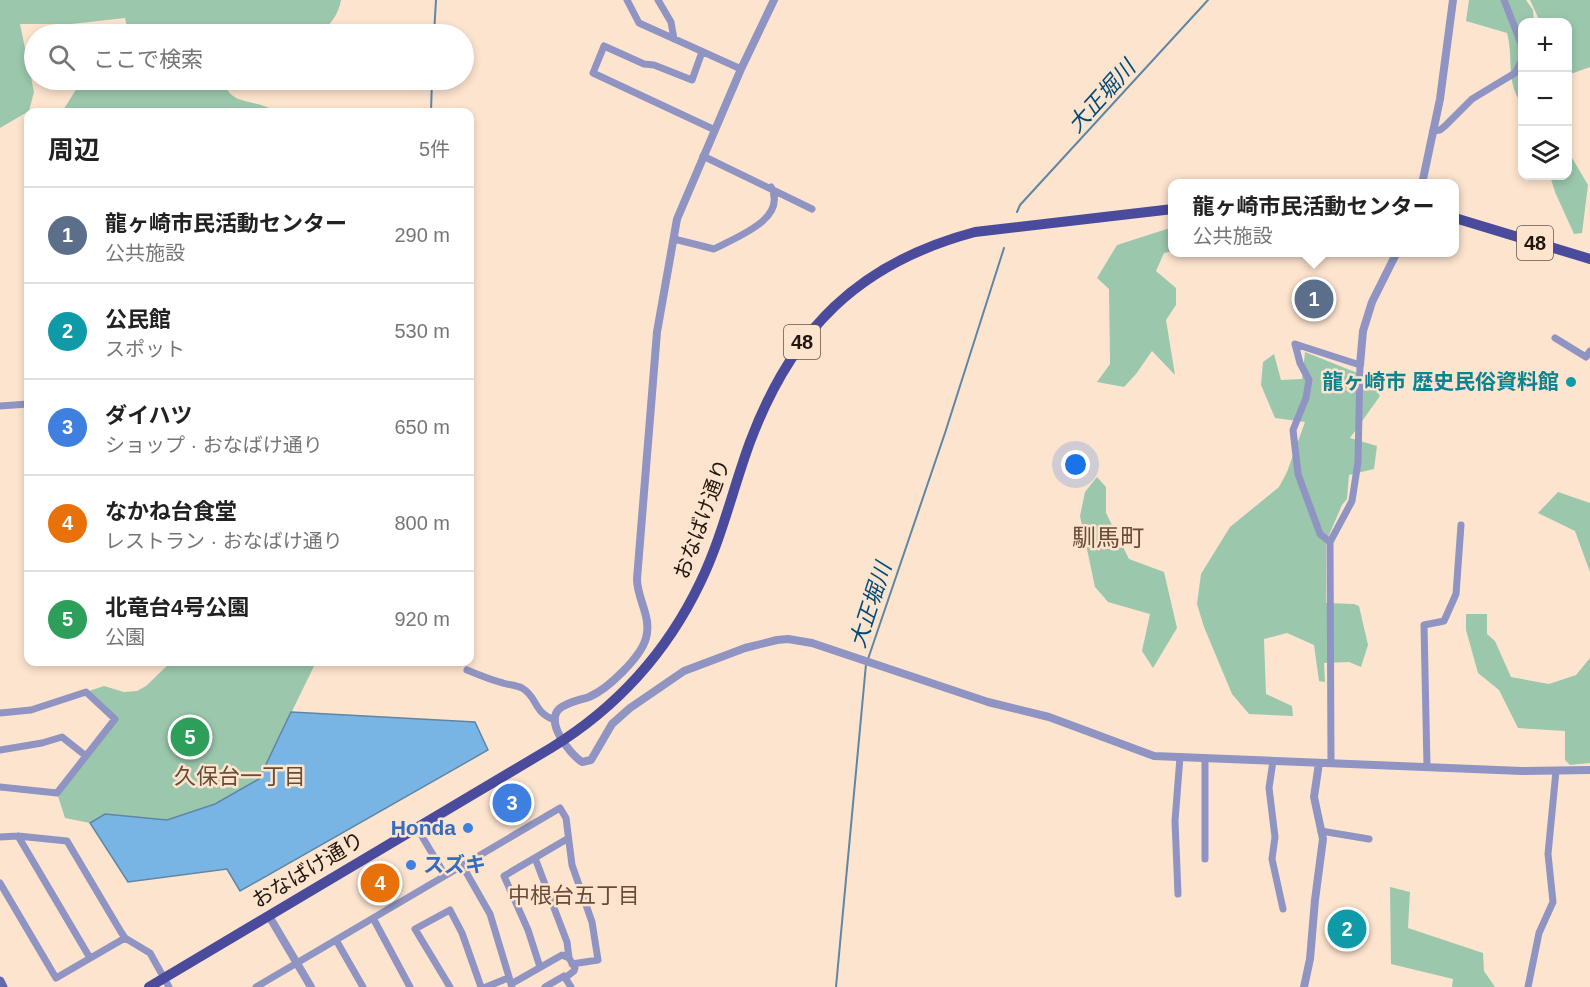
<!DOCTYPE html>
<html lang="ja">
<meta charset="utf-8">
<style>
:root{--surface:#fff;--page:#f2f2f2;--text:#222;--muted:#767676;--line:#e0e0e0;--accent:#0f766e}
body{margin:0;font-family:Arial,"Noto Sans JP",sans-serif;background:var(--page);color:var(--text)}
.controls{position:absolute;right:18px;top:18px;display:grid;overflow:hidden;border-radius:12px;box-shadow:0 3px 9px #0003}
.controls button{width:54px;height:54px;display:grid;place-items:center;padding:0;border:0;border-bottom:2px solid var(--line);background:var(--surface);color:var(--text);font:30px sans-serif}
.you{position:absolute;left:1076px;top:465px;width:21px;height:21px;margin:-15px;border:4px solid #fff;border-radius:50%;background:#1a73e8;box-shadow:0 0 0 9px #1a73e833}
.badge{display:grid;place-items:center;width:39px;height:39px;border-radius:50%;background:var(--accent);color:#fff;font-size:20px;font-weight:700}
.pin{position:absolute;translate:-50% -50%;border:3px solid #fff;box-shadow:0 2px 6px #0006}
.popup{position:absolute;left:1168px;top:179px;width:291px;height:78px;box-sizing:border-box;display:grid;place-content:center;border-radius:12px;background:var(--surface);filter:drop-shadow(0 2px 4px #0005);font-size:20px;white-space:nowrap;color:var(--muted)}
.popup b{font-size:22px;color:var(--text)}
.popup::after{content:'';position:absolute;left:50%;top:100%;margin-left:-12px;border:12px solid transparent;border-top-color:var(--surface)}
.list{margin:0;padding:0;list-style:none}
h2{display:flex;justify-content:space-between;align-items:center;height:78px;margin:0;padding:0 24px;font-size:26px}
h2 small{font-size:20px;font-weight:400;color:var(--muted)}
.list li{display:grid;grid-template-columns:39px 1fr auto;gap:18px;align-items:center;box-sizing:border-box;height:96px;padding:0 24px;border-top:2px solid var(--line)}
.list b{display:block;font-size:22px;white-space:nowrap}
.list p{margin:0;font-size:20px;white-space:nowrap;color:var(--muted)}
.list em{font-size:20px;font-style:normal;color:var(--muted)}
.icon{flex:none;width:33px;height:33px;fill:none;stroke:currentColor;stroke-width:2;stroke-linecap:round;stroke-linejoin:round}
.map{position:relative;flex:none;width:1590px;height:987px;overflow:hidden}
.search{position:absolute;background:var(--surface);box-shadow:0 3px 9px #0003;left:24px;top:24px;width:450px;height:66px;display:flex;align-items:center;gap:15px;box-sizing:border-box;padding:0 21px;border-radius:33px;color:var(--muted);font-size:22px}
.panel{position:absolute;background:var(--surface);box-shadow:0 3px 9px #0003;left:24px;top:108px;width:450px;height:558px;border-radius:12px}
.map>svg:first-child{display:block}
</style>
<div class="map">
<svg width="1590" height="987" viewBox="0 0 1590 987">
<rect width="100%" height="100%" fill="#fde4cf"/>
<path fill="#9bc8ad" d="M0 0H341C339 13 330 27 318 34H121L128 31 125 18 71 24H20L34 92 29 111 0 128Z
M1469 0H1526L1533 10 1534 22H1522V104C1505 81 1514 59 1507 33L1466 21Z
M1530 0H1590V67L1568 75V22H1540Z
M82 80H225C227 101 244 100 261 105 268 107 274 110 280 112H62Z
M1568 151 1588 185 1582 233 1574 234 1555 192 1550 176H1568Z
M1173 227V251L1164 253 1156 271 1176 288V305L1166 320 1175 375 1152 351 1136 374 1124 387 1097 382 1110 364 1109 289 1097 278 1117 245Z
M1305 352 1370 378 1380 396 1350 438 1377 446 1374 469 1349 475 1347 499 1342 505 1326 542V603L1354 604 1359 606 1368 645 1361 667 1349 662 1324 663 1325 682 1319 681 1314 645 1287 633 1264 639 1266 694 1292 706 1293 716 1249 714 1232 694 1204 627 1197 604 1201 574 1230 527 1279 487 1287 472 1305 422 1275 418 1261 385 1263 362 1274 354 1281 380 1302 379Z
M1097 477 1106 487V513L1129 559 1164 572 1177 628 1153 668 1142 651 1150 614 1108 602 1095 587 1080 516 1085 492Z
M1558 492 1590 503V572L1575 531 1538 513Z
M1466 614H1487V634L1495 641 1511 677 1549 684 1576 675 1590 658V763L1570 765 1565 760V731L1518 728 1499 690 1478 673 1466 630Z
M171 662H316L259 779 215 804 167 820 105 814 90 823 65 818 57 793 115 719 86 692 104 686 124 692 137 691 146 686Z
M1390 887 1410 892 1408 928 1483 953 1484 971 1495 987H1452L1453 979 1391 964Z"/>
<path fill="#79b5e4" stroke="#5f86a4" stroke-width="1.5" d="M291 712 475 722 488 750 240 891 227 869 128 882 90 823 105 814 167 820 215 804 259 779Z"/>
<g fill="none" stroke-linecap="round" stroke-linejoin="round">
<path stroke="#5f86a4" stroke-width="2" d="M434 34 436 0
M431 112 432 80
M1017 212 1020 205 1208 0
M868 659 945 433 1004 248
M836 987 866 664"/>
<path stroke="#8f94c3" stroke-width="7" d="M627 0 639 23 741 69
M658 0 671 22 674 39
M1504 0 1522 46
M702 52 692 80 654 65 644 64 604 46 593 73 715 130
M1433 131 1440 130 1445 126 1472 99 1515 73 1522 60
M703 156 812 209
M674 239 714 249C736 237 788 219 771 187
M1555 338 1586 357 1590 351
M1295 344 1360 365 1358 462 1352 501 1330 542 1331 762
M1295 344 1300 363 1309 380 1306 398 1293 430 1298 474 1320 534 1330 542
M0 406 28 404
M467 670C479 675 491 680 503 683 509 685 516 685 522 688 538 697 533 713 555 720
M0 713 31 710 86 692 115 719 57 793 0 787
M0 750 42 743 62 737 86 756
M1273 761 1269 788 1275 837 1272 859 1283 909
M1427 766 1424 625 1444 621 1456 594 1461 525
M417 828 445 875
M1321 831 1369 839
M18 836 90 958
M0 837 18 836 67 841 121 932 125 938 150 953 169 987
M535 858 567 942 569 958
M1205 859V759
M462 865 490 914 512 987
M0 883 56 978 125 938
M1178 894 1175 821 1180 757
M373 918 410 987
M336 940 363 987
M540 967 528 930 504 876 567 839
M511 984 562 955 569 958 575 968 574 971 565 978
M256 987 560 808 566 818 572 865 592 922 598 960 572 964
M450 987 415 929 450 910 462 933 481 987
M486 987 508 978
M545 987 564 976 571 987
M1528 987 1539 933 1553 902 1548 854 1556 771"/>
<path stroke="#8f94c3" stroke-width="8" d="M774 0 741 69 677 219 657 332 637 579C637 599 652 617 646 638 641 657 608 689 589 697 580 700 567 702 559 709 545 723 570 754 582 762L591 760 612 724 630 708 684 671 745 648 777 640 788 639 812 643 988 702 1049 717 1154 756 1522 771 1590 770
M1422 184 1440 99 1453 0
M1360 365 1363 331 1372 302 1397 252
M269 916 311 987
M1304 987 1310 959 1315 900 1323 839 1314 797 1319 763"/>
<path stroke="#666aad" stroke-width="9" d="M0 981 3 987"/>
<path stroke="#4a4b9d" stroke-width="10" d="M1455 218 1590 259
M149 987 551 748C616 708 667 652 700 583 722 538 733 488 750 442 792 330 858 263 975 232L1173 209"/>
</g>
<circle fill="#0f9aa8" stroke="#fde4cf" stroke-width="2" cx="1571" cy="382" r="6"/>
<g fill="#3f7fe0" stroke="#fde4cf" stroke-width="2">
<circle cx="468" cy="828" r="6"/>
<circle cx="411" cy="865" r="6"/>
</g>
<g text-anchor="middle" stroke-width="5" stroke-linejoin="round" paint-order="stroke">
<g fill="#fde4cf" stroke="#645448" stroke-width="1.5">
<rect x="1517" y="226" width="36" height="34" rx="4.5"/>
<rect x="784" y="325" width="36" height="34" rx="4.5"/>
</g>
<g font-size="20" font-weight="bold" fill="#22170e">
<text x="1535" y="250">48</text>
<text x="802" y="349">48</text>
</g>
<g font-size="21" font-weight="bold" fill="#0d838f" stroke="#fde4cf" text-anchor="end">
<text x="1559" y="389">龍ヶ崎市 歴史民俗資料館</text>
</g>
<g font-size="21" fill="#22170e" stroke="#fde4cf">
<text transform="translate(702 519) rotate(-70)" y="7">おなばけ通り</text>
<text transform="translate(308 870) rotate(-31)" y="7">おなばけ通り</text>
</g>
<g font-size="21" font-weight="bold" fill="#366cbe" stroke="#fde4cf" text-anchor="end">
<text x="456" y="835">Honda</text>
<text x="423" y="872" text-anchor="start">スズキ</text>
</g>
<g font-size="22" font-style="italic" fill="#004b77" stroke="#fde4cf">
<text transform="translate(1101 96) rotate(-48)" y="8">大正堀川</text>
<text transform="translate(870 605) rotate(-72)" y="8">大正堀川</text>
</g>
<g font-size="22" fill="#674d37" stroke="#fde4cf">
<text x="240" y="784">久保台一丁目</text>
<text x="574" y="903">中根台五丁目</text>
</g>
<g font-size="24" fill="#674d37" stroke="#fde4cf">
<text x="1108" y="546">馴馬町</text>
</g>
</g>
</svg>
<div class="controls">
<button>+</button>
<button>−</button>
<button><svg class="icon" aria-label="layers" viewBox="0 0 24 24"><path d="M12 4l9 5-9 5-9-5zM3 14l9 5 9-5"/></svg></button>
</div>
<div class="you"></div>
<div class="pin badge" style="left:1314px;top:299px;background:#5c6f8a">1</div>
<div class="popup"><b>龍ヶ崎市民活動センター</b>公共施設</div>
<div class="pin badge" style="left:1347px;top:929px;background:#0f9aa8">2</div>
<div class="pin badge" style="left:512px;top:803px;background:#3f7fe0">3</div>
<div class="pin badge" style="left:380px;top:883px;background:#e8710a">4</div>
<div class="pin badge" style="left:190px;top:737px;background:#2e9e5b">5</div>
<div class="search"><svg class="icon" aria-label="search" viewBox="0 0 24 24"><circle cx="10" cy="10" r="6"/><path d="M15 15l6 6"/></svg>ここで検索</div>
<section class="panel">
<h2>周辺<small>5件</small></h2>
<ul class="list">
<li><span class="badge" style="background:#5c6f8a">1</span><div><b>龍ヶ崎市民活動センター</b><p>公共施設</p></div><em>290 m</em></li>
<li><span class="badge" style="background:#0f9aa8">2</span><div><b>公民館</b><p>スポット</p></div><em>530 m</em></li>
<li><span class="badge" style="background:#3f7fe0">3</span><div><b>ダイハツ</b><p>ショップ · おなばけ通り</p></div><em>650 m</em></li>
<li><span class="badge" style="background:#e8710a">4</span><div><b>なかね台食堂</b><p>レストラン · おなばけ通り</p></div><em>800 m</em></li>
<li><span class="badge" style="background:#2e9e5b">5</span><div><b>北竜台4号公園</b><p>公園</p></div><em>920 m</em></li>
</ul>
</section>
</div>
